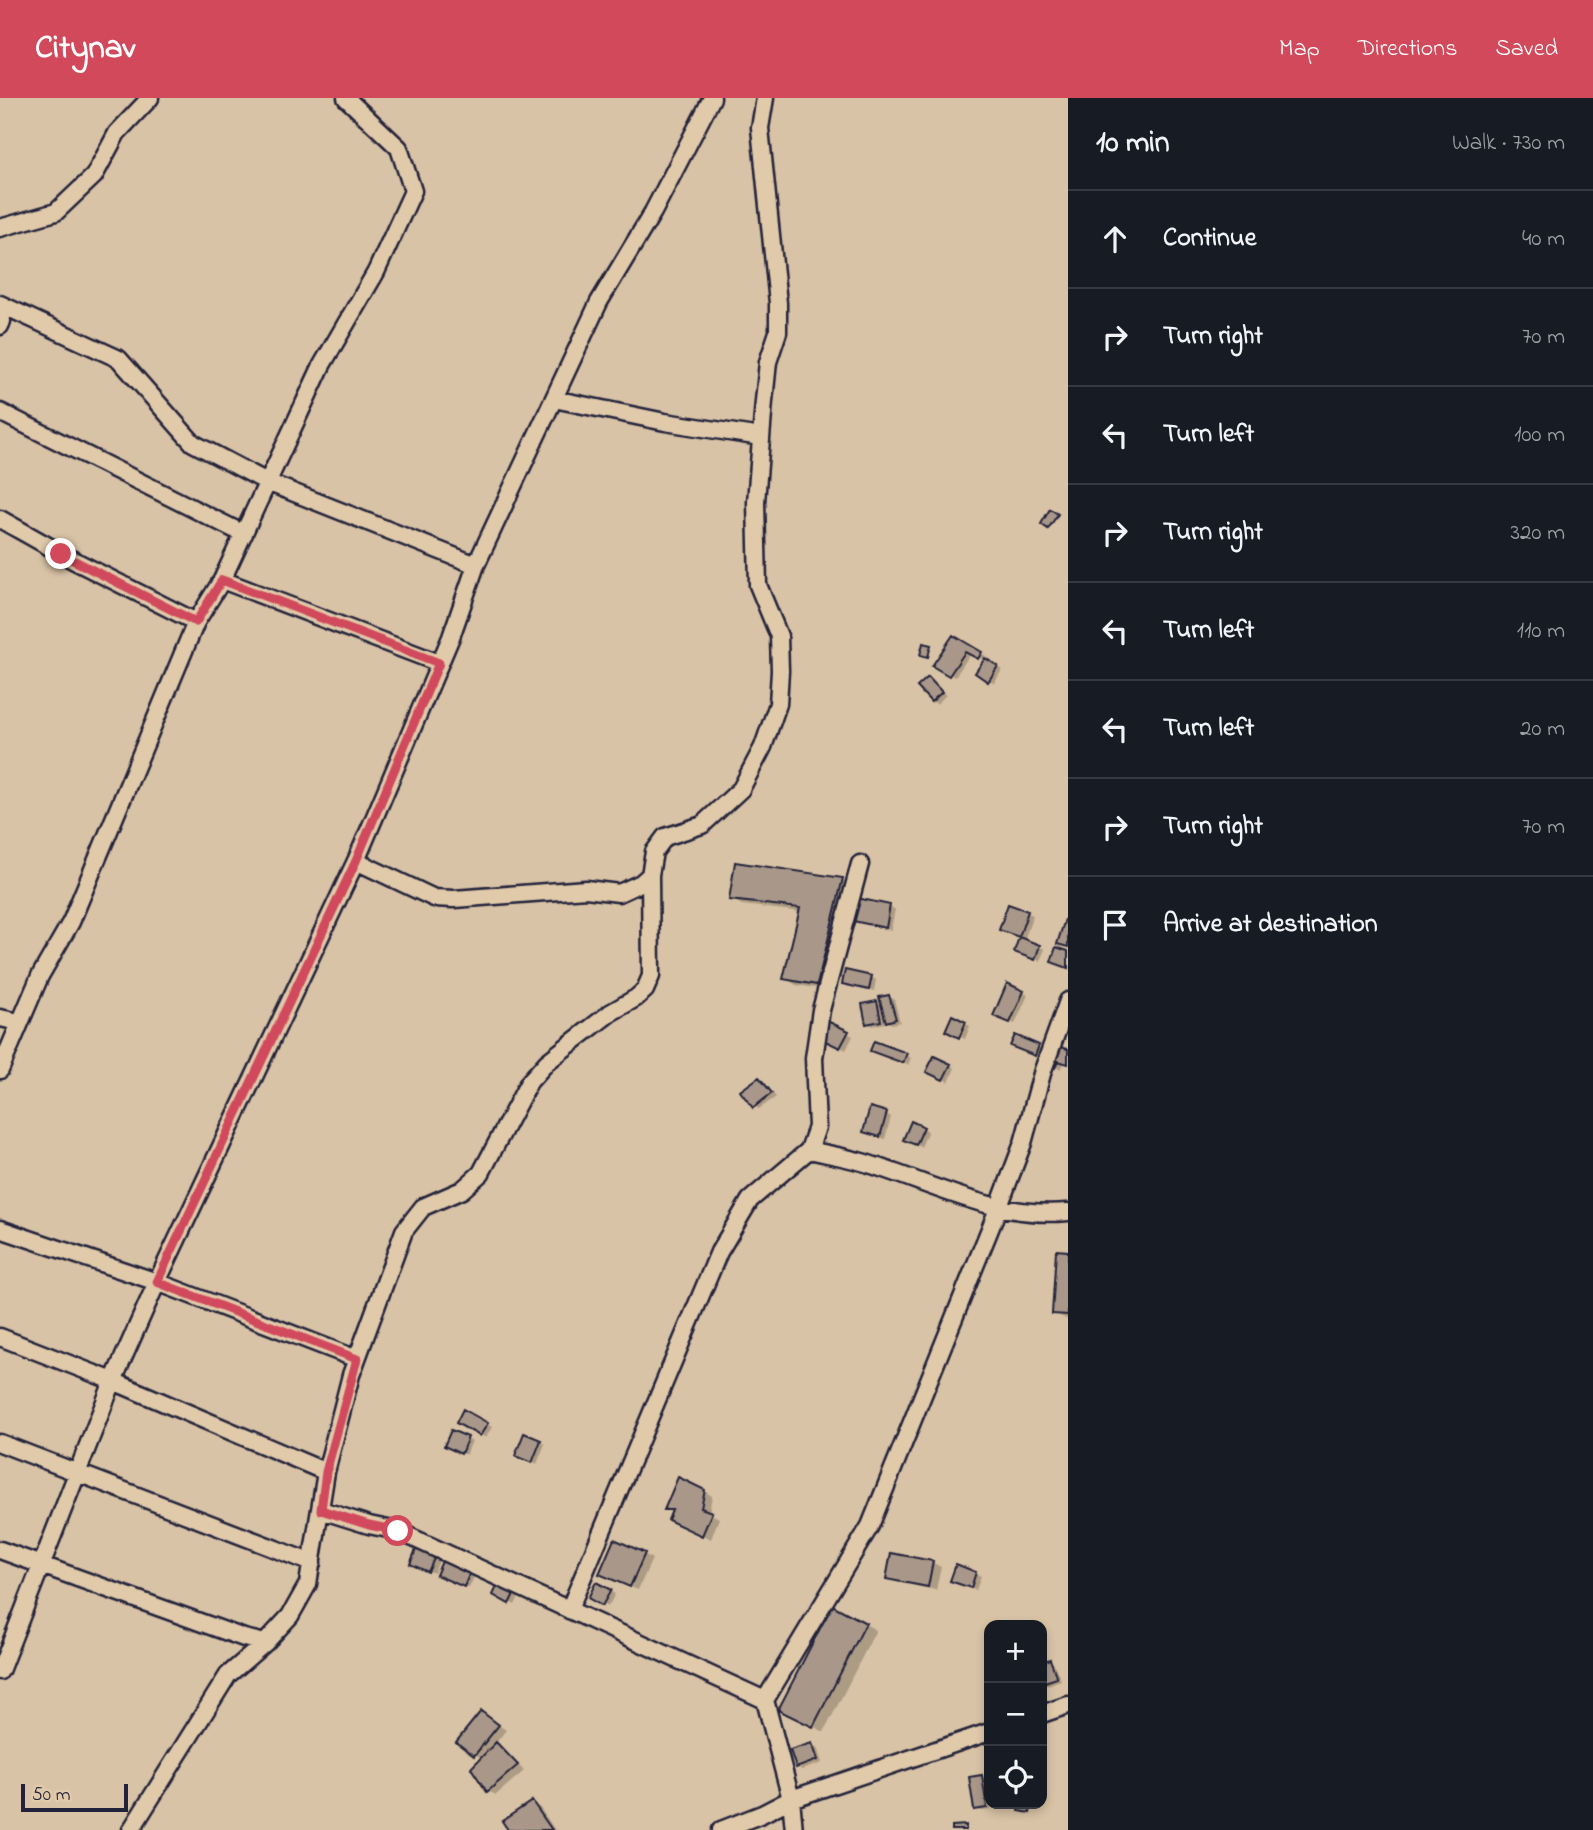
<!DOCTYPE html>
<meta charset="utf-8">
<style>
:root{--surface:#171b24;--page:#20242c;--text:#f1f3f6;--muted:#9ea1a6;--line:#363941;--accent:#d1495b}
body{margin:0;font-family:"Indie Flower",sans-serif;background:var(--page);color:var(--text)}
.controls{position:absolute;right:21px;bottom:21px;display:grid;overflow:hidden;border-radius:14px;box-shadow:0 4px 10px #0003}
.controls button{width:63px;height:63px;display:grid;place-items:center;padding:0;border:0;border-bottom:2px solid var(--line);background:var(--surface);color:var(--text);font:35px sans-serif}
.scale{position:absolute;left:21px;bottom:18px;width:107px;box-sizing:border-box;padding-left:7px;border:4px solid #22223b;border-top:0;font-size:19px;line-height:24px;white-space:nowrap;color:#22223b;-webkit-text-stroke:5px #e1caaa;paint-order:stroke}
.stop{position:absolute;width:21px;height:21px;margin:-16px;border:5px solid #d1495b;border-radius:50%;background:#fff}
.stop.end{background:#d1495b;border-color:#fff;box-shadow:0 2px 7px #0008}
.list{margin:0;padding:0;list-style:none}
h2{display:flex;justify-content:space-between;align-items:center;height:91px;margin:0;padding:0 28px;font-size:30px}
h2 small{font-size:23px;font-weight:400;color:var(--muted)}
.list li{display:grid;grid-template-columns:46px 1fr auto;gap:21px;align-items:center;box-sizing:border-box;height:98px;padding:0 28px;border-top:2px solid var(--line)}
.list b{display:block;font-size:26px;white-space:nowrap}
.list em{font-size:23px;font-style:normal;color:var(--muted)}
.icon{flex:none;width:38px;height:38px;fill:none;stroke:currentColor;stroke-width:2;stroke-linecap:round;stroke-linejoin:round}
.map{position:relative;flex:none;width:1068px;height:1732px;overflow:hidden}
header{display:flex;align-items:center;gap:42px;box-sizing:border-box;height:98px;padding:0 35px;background:var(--accent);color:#fff}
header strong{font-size:33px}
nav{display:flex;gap:38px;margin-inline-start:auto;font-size:24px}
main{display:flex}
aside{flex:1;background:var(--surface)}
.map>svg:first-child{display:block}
</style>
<header>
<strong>Citynav</strong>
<nav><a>Map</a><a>Directions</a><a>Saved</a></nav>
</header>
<main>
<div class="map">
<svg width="1068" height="1732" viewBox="0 0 1068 1732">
<rect width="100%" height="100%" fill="#d9c3a6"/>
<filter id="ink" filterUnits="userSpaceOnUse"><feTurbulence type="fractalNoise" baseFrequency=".0143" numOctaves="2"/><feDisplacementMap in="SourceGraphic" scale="14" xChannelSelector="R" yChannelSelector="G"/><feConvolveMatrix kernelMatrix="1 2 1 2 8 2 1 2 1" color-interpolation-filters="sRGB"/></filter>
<g filter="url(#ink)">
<path fill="#0003" d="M954 539 986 558 984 561 1002 572 994 585 978 575 985 563 971 555 955 579 934 567Z
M928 581 946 597 937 606 932 603Z
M842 782 853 788 828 892 796 887 785 880 801 814 742 807 731 801Z
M858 802 895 811 891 832 854 822Z
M1009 808 1033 817 1024 843 1045 851 1040 863 1016 853 1021 839 1006 834Z
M871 879 876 882 874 893 844 885Z
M1023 894 1028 897 1015 926 1000 920Z
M889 899 894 901 900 924 892 926 884 921 885 925 873 928 868 925 876 905 884 909Z
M953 920 970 928 965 941 952 935Z
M828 925 853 938 846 952 821 939Z
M1016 939 1043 952 1040 960 1017 950Z
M1068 952V966L1064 965 1060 971 1051 967Z
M877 955 906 957 911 960 908 967Z
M950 967 955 970 949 984 933 976Z
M759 981 776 999 759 1011 754 1008Z
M886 1016 891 1019 885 1041 865 1034Z
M923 1030 928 1033 921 1049 910 1044Z
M1068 1154V1222L1054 1215Z
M464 1313 492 1329 486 1340 458 1324Z
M452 1334 472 1343 466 1357 451 1350Z
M525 1337 545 1346 537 1366 522 1360Z
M704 1393 712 1398 709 1415 719 1420 711 1441 678 1426 673 1415 667 1411Z
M442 1456 434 1475 412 1465Z
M644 1456 652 1461 638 1492 609 1480Z
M933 1465 941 1469 936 1492 896 1484 888 1480Z
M957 1468 981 1478 976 1492 957 1485Z
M470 1474 475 1477 469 1490 443 1479Z
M596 1486 615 1496 608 1509 590 1499Z
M521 1495 515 1507 495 1496Z
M865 1526 876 1532 824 1634 792 1617Z
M1049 1563 1054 1566 1061 1582 1042 1589V1566Z
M481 1615 506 1632 495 1646 504 1651 524 1673 496 1697 488 1693 482 1661 475 1656Z
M812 1647 817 1649 822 1665 802 1672 797 1669Z
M982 1678 987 1681 991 1712 981 1713 976 1711Z
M532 1705 540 1710 555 1732H510L504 1724Z"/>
<path fill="#a9988a" stroke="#22223b" stroke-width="2" d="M1050 411 1058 416 1048 431 1041 426Z
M953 537 982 554 978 561 965 554 949 578 932 568Z
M923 545 931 547 928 559 920 557Z
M985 560 998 568 988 584 975 575Z
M928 579 942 594 931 604 917 589Z
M735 764 843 780 817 887 783 881 800 810 729 802Z
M857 800 890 807 886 830 853 823Z
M1008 806 1028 813 1019 839 999 832Z
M1065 821 1068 822V849L1057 846Z
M1019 839 1040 847 1035 862 1014 854Z
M1056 849 1068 853V870L1051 864Z
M845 872 872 878 869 892 842 886Z
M1007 885 1024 893 1010 925 993 918Z
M889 897 896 921 886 924 879 899Z
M877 903 881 923 866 926 862 906Z
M952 917 966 924 959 940 945 933Z
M827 923 849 933 840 950 819 940Z
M1015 937 1039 947 1035 958 1010 948Z
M874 943 907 955 903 965 870 953Z
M1056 948 1068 951V966L1058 963 1055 970 1049 967Z
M934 958 951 966 943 982 926 974Z
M759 979 772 995 753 1010 740 993Z
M870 1009 887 1014 880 1039 863 1034Z
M911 1023 924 1029 916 1047 903 1042Z
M1056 1152 1068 1153V1217L1052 1216Z
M463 1311 488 1325 480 1338 456 1325Z
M451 1332 468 1339 461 1356 444 1348Z
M524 1335 541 1342 532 1365 515 1358Z
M678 1379 705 1392 701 1410 712 1414 702 1438 668 1422 672 1412H664Z
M614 1441 645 1455 630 1489 599 1476Z
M419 1444 438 1452 428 1474 410 1466Z
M891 1455 933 1463 928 1489 886 1481Z
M443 1461 471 1472 464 1489 436 1477Z
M956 1466 976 1474 971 1490 950 1483Z
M500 1482 517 1490 509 1506 493 1497Z
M596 1484 611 1492 602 1508 588 1500Z
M832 1507 866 1525 813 1629 778 1612Z
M1050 1561 1057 1580 1042 1585V1564Z
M481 1613 499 1627 474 1658 456 1644Z
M496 1644 518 1667 487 1694 471 1670Z
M812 1645 818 1662 796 1670 790 1652Z
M982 1677 987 1710 974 1712 969 1679Z
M532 1703 552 1732H508L502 1723Z
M1020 1706H1032L1030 1715 1019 1713Z
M966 1727V1732H952V1728Z"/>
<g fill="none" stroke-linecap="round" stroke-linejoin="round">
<defs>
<path id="minor" d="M0 130 56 114 94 78 117 35 150 0
M0 206 119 261 193 345 267 384 476 467
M0 208 2 223 0 228
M554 301 665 324 761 339
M0 314 244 436
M0 421 73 462 196 524
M222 482 439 565
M356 763 434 800 454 801 586 791 619 795 641 785 650 777
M860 766 821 912 814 960 817 1029 809 1052C827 1056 845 1059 862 1064 931 1084 992 1121 1068 1114
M0 920 19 924
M0 972 40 878 71 824 196 524 222 482 322 267 376 174 413 93 399 50 346 0
M0 1131 157 1184 357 1261
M0 1239 113 1283 326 1374
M0 1345 312 1465
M321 1412 369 1427 398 1433 765 1602 791 1701 794 1732
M0 1452 244 1540 265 1545
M569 1512 719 1154 750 1102 809 1052
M0 1573 113 1283 157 1184 356 763 451 539 476 467 599 204 653 114 712 0
M765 1602 870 1428 998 1111 1023 1045 1043 972 1068 903
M1042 1616 1068 1607
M131 1732 228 1577 265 1545 290 1518 308 1486 326 1374 351 1277 404 1133 423 1109 462 1092 481 1075 529 984 547 964 610 915 636 900 645 892 651 878 650 777 654 754 665 739 702 727 741 691 763 649 778 606 780 573 779 538 758 487 756 404 764 303 768 264 778 234V205L760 30 765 0
M721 1732 762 1716 791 1701 989 1634"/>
</defs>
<use href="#minor" stroke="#22223b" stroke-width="21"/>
<use href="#minor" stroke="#e1caaa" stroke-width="16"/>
</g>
</g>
<g fill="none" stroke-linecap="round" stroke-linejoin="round" filter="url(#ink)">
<path stroke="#d1495b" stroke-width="9" d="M61 456 196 524 222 482 439 565 356 763 157 1184 357 1261 326 1374 321 1412 369 1427 398 1433"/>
</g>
</svg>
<div class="controls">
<button>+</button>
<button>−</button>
<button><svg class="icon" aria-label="locate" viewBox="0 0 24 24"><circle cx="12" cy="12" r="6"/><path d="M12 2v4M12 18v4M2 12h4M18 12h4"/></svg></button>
</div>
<div class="scale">50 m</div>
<div class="stop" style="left:398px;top:1433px"></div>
<div class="stop end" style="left:61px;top:456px"></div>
</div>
<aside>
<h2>10 min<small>Walk · 730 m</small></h2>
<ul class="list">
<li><svg class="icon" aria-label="ahead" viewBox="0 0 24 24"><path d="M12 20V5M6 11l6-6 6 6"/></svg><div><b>Continue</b></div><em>40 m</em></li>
<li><svg class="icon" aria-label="right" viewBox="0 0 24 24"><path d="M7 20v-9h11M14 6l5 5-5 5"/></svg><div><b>Turn right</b></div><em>70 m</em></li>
<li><svg class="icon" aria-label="left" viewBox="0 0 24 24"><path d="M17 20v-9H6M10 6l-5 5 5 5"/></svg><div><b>Turn left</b></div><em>100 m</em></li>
<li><svg class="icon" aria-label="right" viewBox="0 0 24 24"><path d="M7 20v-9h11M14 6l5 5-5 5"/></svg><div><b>Turn right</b></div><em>320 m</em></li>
<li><svg class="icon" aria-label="left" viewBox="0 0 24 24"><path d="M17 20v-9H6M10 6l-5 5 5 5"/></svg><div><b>Turn left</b></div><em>110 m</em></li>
<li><svg class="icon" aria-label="left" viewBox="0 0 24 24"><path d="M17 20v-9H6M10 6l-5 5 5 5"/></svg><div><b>Turn left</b></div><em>20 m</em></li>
<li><svg class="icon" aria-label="right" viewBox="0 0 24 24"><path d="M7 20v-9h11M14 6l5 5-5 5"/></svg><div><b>Turn right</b></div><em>70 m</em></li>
<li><svg class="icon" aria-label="arrive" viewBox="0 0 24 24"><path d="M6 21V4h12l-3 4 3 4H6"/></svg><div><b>Arrive at destination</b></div></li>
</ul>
</aside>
</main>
